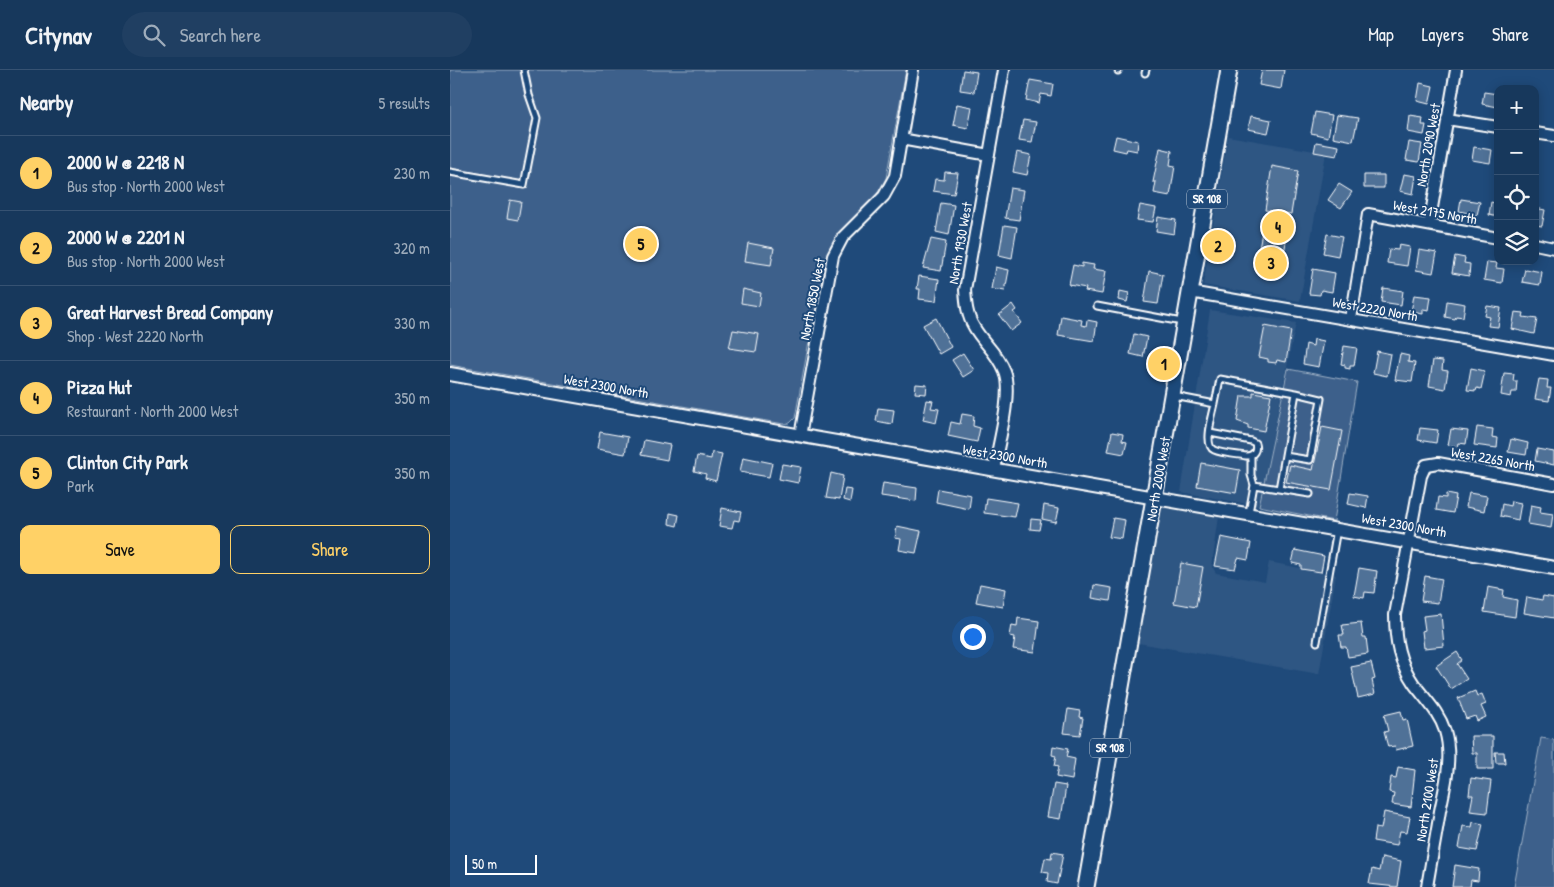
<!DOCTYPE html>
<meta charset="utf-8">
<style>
:root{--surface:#17385c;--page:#203f62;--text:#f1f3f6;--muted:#9eacbb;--line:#365272;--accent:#ffd166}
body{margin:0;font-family:"Patrick Hand",sans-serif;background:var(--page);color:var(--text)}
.controls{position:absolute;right:15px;top:15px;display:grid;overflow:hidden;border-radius:10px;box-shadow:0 2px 12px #0003}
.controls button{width:45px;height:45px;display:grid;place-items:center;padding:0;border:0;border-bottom:1px solid var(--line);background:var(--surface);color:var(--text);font:25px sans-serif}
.scale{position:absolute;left:15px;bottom:12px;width:72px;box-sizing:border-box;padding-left:5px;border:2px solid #fff;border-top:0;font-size:14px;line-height:18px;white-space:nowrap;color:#fff;-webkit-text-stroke:4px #1f4a7a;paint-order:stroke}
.you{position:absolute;left:522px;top:566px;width:18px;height:18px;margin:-12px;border:4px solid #fff;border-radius:50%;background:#1a73e8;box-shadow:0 0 0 8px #1a73e833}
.badge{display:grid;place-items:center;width:32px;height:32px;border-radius:50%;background:var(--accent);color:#111;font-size:16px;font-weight:700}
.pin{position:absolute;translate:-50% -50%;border:2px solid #fff;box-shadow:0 1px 5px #0006}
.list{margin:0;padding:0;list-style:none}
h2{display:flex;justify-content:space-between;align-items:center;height:65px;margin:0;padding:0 20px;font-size:21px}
h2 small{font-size:16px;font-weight:400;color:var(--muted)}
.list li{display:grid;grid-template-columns:32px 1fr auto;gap:15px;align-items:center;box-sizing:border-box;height:75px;padding:0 20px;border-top:1px solid var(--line)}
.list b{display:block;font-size:19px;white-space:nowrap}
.list p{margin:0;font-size:16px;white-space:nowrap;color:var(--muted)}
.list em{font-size:16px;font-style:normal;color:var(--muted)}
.actions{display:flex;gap:10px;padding:15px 20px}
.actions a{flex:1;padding:11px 0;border:1px solid var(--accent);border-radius:10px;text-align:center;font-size:18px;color:var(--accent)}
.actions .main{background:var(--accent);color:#111}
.icon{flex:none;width:28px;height:28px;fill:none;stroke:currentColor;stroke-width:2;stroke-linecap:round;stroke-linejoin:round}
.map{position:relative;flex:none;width:1104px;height:817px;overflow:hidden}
header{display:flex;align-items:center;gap:30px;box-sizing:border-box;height:70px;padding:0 25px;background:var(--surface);border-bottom:1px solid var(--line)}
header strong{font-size:24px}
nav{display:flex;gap:28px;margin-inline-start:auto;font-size:18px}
.search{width:350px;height:45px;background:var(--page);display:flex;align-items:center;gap:12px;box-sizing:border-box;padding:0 18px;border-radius:28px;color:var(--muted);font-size:19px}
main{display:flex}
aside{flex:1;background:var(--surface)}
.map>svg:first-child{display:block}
</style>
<header>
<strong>Citynav</strong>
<div class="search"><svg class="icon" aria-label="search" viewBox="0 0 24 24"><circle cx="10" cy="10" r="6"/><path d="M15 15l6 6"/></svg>Search here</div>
<nav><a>Map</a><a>Layers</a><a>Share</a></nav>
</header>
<main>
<aside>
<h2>Nearby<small>5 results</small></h2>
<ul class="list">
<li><span class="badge">1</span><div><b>2000 W @ 2218 N</b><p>Bus stop · North 2000 West</p></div><em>230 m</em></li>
<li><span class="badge">2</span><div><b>2000 W @ 2201 N</b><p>Bus stop · North 2000 West</p></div><em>320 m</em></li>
<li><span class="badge">3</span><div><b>Great Harvest Bread Company</b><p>Shop · West 2220 North</p></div><em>330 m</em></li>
<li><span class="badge">4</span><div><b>Pizza Hut</b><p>Restaurant · North 2000 West</p></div><em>350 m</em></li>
<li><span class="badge">5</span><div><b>Clinton City Park</b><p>Park</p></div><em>350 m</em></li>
</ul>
<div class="actions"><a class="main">Save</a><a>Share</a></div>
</aside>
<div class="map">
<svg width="1104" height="817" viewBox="0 0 1104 817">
<rect width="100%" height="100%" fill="#1f4a7a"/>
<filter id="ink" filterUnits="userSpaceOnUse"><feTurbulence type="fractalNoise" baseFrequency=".02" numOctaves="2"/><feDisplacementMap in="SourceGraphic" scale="10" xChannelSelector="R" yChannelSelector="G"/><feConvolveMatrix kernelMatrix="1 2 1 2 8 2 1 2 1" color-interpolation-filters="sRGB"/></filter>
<g filter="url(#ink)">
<path fill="#2e5683" d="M778 66 876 83 850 231 753 215Z
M760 240 846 253 809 436 731 422Z
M711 437 769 446 762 496 766 503 815 512 819 492 886 505 869 604 688 573Z"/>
<path fill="#3c618b" stroke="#9eb0c5" d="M0 0H456L436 108 427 124 392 159 380 178 359 271 345 348 340 353 334 354 0 295Z
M838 299 907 312 884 451 809 436Z
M1091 668 1104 670V817H1064Z"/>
<path fill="#507197" stroke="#fff" d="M513 0 527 2 524 22 510 20Z
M812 0H834L831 19 809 15Z
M580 10 603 14 601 26 591 24 589 33 576 30Z
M970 13 983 16 979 34 967 31Z
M1034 22 1048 24V37L1032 34Z
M507 34 522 37 518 58 503 55Z
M865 42 882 45 878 67 861 63Z
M887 45 908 48 903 71 883 67Z
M801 46 821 50 818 63 798 59Z
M960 46 973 48 972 55H976L974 65 958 62Z
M573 50 586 52 582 72 569 70Z
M666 66 688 71 687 81 677 79 676 82 663 79Z
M866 72 889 76 887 86 864 82Z
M959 72 972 74 969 92 956 90Z
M1024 77 1042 80 1040 93 1022 90Z
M710 78 722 81 720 95 725 96 720 126 704 123 706 112H703Z
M567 82 581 85 577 105 563 102Z
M822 96 848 101 841 144 815 140Z
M495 102 508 103 504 124 483 121 485 109 494 110Z
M954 104 966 106 963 124 950 121Z
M914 105H934V118H914Z
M889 114 902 122 891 138 878 130Z
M560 118 574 120 569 150 555 148Z
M1011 129 1030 132 1027 145 1009 141Z
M60 130 71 132 68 150 57 148Z
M1041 132 1048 134V147L1039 145Z
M491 133 504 135 499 165 486 162Z
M690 135 706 138 703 152 687 150Z
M1085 138 1095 140 1092 156 1085 155Z
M708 147 726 150 724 164 706 161Z
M814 151 839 156 831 199 806 194Z
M554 155 567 157 562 188 549 185Z
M877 164 892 167 888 186 873 183Z
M481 169 496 172 491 201 473 198Z
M298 173 324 178 321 195 295 191Z
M949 175 960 177 957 196 937 193 939 179 948 180Z
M969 180 987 183 983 203 966 200Z
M1005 186 1015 188 1014 193 1020 194 1019 206 1002 203Z
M1037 192 1047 193 1046 198 1054 199 1052 213 1034 210Z
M632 193 644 195 643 199 656 201 652 224 635 221 636 218 619 215 623 195 632 197Z
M546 197 559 200 555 221 542 219Z
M863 199 885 203 882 222 871 220 870 225 859 224Z
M1075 199 1092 202 1090 215 1072 212Z
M699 201 713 204 708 234 694 232Z
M469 206 489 209 486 231 469 229 470 219H467Z
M933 218 953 221 951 235 931 232Z
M293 219 311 223 309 236 291 233Z
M670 221 679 223 677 232 669 230Z
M964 225 981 227 979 240 973 239V244L961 242Z
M997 231 1015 234 1013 247 1006 246 1005 249 995 247Z
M563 234 567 240 564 242 572 253 561 261 549 245Z
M1037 236 1051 238 1048 257 1038 256 1040 247 1035 246Z
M1065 242 1074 243 1073 247 1087 249 1084 264 1062 259Z
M611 246 632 250 631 255 636 256 637 250 647 252 644 271 608 265Z
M486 248 501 277 489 284 473 255Z
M815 256 841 261 836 292 827 290 826 293 818 292V289L809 287Z
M283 260 309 264 306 282 279 278Z
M684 264 697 267 693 287 680 284Z
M864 269 874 271 869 297 853 294 856 274 863 276Z
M894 276 907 278 904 296H900V299L895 298V295L891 294Z
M927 281 941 284 937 306 923 303Z
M513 283 524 300 513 307 502 290Z
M950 284 959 286 958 292 965 293 962 312 945 310Z
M983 290 993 291 992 300 998 301 995 319 979 316Z
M1021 298 1035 301 1031 319 1027 318 1026 321 1017 320Z
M1054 303 1064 304 1063 311H1067L1066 322H1062L1061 327 1051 325Z
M1089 309 1098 310 1097 318H1101L1099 331 1085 329Z
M466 314 477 315 476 324 465 323Z
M803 322 821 325 814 361 798 358V355L787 351 791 326H803Z
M477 330 483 331 481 338 489 339 486 353 473 350Z
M428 338 444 340 442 354 426 351Z
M512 344 524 346 523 356 530 358 527 372 498 366 501 352 510 354Z
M872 357 892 361 881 420 836 412 840 395 863 400Z
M1027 357 1043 359 1042 367 1048 368 1047 378 1024 375Z
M970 358 988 360 986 373 968 370Z
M1001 359 1018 361 1016 374 1009 373 1008 377 998 375Z
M150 362 178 367 175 384 147 379Z
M662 362 673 364 672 371 677 372 674 384 658 381Z
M1061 369 1078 373 1076 385 1058 382Z
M194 370 220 375 217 390 191 385Z
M1087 379 1104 382V395L1085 391Z
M262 382 272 384 266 411 255 408 256 404 244 401 247 386 261 389Z
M293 387 322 393 319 407 290 402Z
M751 393 790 400 786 423 747 416Z
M332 394 351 397 348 413 329 409Z
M381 403 393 406 389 430 376 428Z
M433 413 467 418 466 431 431 426Z
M395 419 402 420 400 432 393 430Z
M488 419 521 425 519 439 486 432Z
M900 423 918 426 916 438 898 434Z
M1019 423 1037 426 1034 441 1016 437Z
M996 424 1006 426 1003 443 986 440 988 427 996 428Z
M536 428 568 433 565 447 534 443Z
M1061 431 1071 433 1068 450 1050 446 1052 434 1060 436Z
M594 435 609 438 606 452 592 449Z
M1081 435 1091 437 1090 442 1103 444 1101 458 1078 454Z
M272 438 291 442 289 451 284 450 282 458 269 456Z
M220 443 229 445 227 456 219 454Z
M663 448 675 450 672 469 659 467Z
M581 449 591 450 589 460 580 459Z
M447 456 471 461 466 483 449 480 451 469 445 468Z
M771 467 801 473 798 490 788 488 785 499 765 496Z
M845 480 874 486 871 502 851 499V495L842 493Z
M731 493 753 497 746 537 724 533Z
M909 498 927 501 924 523 915 522 914 528 904 526Z
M975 506 992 509 988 533 971 531Z
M530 514 556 519 553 537 526 532Z
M644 515 662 518 660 531 642 528Z
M1038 517 1054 520 1053 527 1067 530 1065 547 1034 542Z
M1093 526 1104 528V548L1074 543 1077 527 1092 530Z
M991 544 994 576 974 578 972 561 975 560 973 546Z
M568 548 589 551 585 582 563 579 565 567 560 566 562 555 567 556Z
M911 553 913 567H916L918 584 898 587 896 577H891L889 565H894L892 555Z
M1007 582 1012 590 1007 594 1017 609 1001 619 986 596Z
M921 593 925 609 922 610 925 624 908 628 901 597Z
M1025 621 1027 626 1032 624 1036 634 1031 636 1036 647 1027 651 1025 646 1016 649 1008 628Z
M618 639 630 641 629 647 633 648 630 665 614 663Z
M951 641 953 650 957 649 963 676 946 680 945 676 938 677 934 662 938 661 934 645Z
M1021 666H1043V699H1027V683H1022Z
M603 676 618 679 616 687 625 689 622 710 606 707 608 697 604 696 606 686 602 685Z
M1045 682H1054L1055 693H1046Z
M948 697 965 700 961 737 942 734 944 723 939 722 941 707 946 708Z
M1021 708 1041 711 1037 743 1020 741 1023 725H1019Z
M604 714 616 716 611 749 598 747Z
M934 742 960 747 957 762 950 761 947 775 923 771 925 758 931 759Z
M1023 752 1033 754 1027 781 1009 778 1013 756 1022 757Z
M602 782 613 784 607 814 597 812 598 803 592 802 595 788 601 789Z
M932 787 951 791 947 817 919 814 922 799 929 801Z
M1005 795 1029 799 1028 811 1021 810 1020 817H1002Z"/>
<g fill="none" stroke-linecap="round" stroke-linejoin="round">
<defs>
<path id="service" d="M668 1V0
M695 3 696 0
M0 102 74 115 87 48 79 25 74 0
M647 236 732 252
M724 326 765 334 770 309 846 323 829 419
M760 363 801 371 805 373C807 380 804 386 796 386 786 384 773 384 764 380 753 375 763 344 765 334
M801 386V405L804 415
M835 386 860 390 871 329 846 323
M799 443 804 415 860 424
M867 572 887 459"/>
<path id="minor" d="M997 49 1048 57
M1085 63 1104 66
M451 69 539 85
M979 155 1006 0
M1085 174 1104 178
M740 222 1104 285
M901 249 918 144 1048 168
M350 366 383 186 393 167 434 126 445 106 463 0
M544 399C548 375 563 323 554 301 546 281 533 273 524 257 517 246 516 233 515 220L554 0
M977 817C981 792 986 767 990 741 995 716 1003 687 995 661 989 642 976 630 964 614 949 592 945 571 945 545L971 406 976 395 988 393 1104 414"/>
<path id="tertiary" d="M0 304 1104 498"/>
<path id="primary" d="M636 817 779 0"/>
</defs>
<use href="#service" stroke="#fff" stroke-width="9"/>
<use href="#minor" stroke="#fff" stroke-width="14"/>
<use href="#tertiary" stroke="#fff" stroke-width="16"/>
<use href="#primary" stroke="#fff" stroke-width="19"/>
<use href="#service" stroke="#1f4a7a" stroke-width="5"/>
<use href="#minor" stroke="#1f4a7a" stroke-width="10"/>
<use href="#tertiary" stroke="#1f4a7a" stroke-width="12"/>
<use href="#primary" stroke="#1f4a7a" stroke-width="15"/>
</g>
</g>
<g text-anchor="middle" stroke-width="4" stroke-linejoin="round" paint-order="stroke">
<g fill="#1f4a7a" stroke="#bcc9d7" stroke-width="1">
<rect x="737" y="119.5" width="40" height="19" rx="4"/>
<rect x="640" y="668.5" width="40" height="19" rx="4"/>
</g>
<g font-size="12" font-weight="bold" fill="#fff">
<text x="757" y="133">SR 108</text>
<text x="660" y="682">SR 108</text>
</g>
<g font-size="14" fill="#fff" stroke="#1f4a7a">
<text transform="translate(978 75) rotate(-80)" y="5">North 2090 West</text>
<text transform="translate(985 142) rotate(10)" y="5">West 2175 North</text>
<text transform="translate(510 173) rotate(-80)" y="5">North 1930 West</text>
<text transform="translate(362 229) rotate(-79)" y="5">North 1850 West</text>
<text transform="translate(925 239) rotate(10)" y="5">West 2220 North</text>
<text transform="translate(156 316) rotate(10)" y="5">West 2300 North</text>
<text transform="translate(555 386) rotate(10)" y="5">West 2300 North</text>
<text transform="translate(1043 389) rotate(10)" y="5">West 2265 North</text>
<text transform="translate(708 409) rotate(-80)" y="5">North 2000 West</text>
<text transform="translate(954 455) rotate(10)" y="5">West 2300 North</text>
<text transform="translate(977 730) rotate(-81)" y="5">North 2100 West</text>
</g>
</g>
</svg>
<div class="controls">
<button>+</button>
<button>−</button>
<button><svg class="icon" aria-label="locate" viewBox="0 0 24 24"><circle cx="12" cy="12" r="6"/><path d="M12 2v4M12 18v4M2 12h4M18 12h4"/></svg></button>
<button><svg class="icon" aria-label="layers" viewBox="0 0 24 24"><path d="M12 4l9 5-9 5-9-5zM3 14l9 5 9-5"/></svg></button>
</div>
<div class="scale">50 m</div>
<div class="you"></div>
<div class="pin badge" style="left:714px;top:294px">1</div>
<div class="pin badge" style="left:768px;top:176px">2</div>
<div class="pin badge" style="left:821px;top:193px">3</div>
<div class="pin badge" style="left:828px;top:157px">4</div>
<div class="pin badge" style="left:191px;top:174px">5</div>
</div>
</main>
